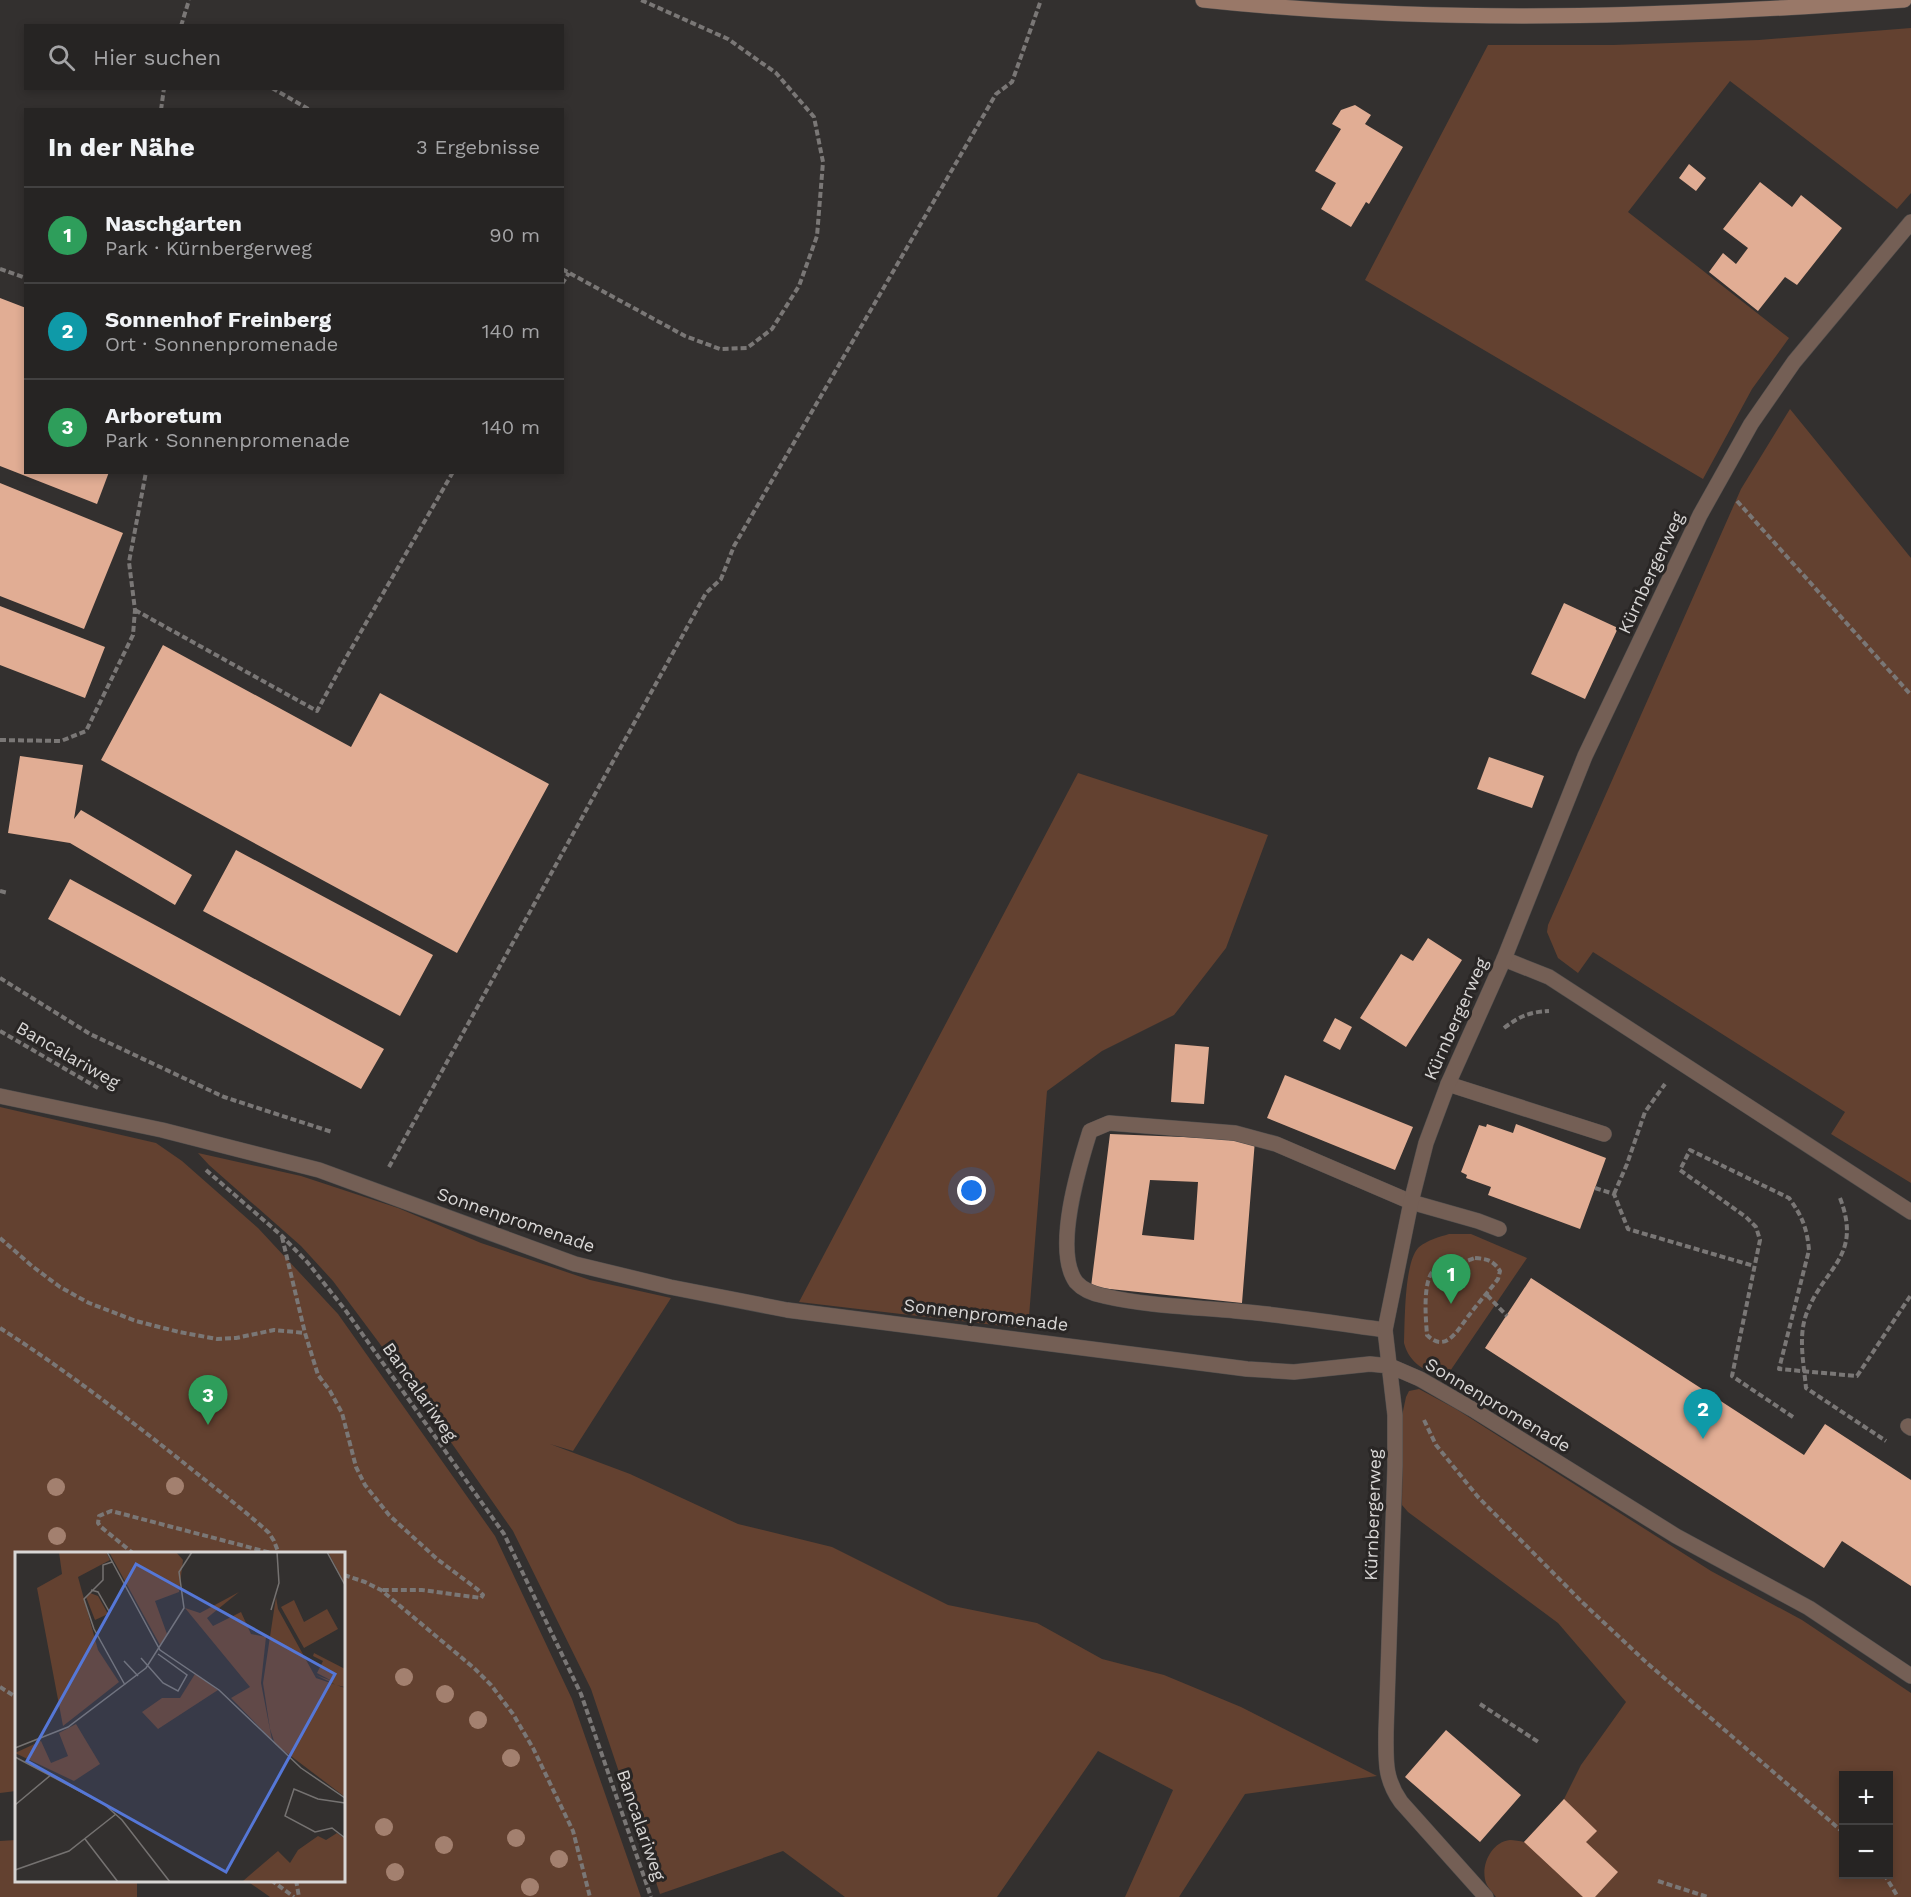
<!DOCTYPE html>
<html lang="de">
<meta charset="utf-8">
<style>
:root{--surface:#262423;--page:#2e2c2b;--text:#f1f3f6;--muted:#a4a4a6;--line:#424141;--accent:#b45309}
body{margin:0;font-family:"Work Sans",sans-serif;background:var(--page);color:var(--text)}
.controls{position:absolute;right:18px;bottom:18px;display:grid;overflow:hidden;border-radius:0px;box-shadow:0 3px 9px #0003}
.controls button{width:54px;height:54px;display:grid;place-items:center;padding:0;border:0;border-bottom:2px solid var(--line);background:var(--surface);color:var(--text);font:30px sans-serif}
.you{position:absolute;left:972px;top:1191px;width:21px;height:21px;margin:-15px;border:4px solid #fff;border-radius:50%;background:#1a73e8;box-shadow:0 0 0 9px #1a73e833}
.badge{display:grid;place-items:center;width:39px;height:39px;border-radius:50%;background:var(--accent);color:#fff;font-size:20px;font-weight:700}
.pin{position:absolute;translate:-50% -50px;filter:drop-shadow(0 2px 3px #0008)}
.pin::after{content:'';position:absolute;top:32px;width:21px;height:18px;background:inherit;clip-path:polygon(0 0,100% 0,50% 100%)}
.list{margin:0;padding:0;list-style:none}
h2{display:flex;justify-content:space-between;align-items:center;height:78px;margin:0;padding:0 24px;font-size:26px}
h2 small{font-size:20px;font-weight:400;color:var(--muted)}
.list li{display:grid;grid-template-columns:39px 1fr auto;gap:18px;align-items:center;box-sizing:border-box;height:96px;padding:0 24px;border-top:2px solid var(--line)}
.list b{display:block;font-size:22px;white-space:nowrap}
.list p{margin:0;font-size:20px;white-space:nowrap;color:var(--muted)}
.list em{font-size:20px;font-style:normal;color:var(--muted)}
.icon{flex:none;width:33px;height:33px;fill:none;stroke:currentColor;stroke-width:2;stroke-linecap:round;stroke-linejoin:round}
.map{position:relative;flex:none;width:1911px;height:1897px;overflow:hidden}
.search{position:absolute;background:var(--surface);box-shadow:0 3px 9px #0003;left:24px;top:24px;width:540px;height:66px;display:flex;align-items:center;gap:15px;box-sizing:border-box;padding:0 21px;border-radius:0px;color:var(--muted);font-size:22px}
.panel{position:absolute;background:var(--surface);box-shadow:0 3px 9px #0003;left:24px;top:108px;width:540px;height:366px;border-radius:0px}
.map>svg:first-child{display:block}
</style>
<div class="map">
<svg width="1911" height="1897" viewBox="0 0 1911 1897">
<rect width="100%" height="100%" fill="#33302f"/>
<path fill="#634130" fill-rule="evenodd" d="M1911 28V193L1897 209 1730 81 1628 212 1789 338 1752 389 1703 479 1365 280 1488 45H1613L1759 40Z
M1790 409 1911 558V1183L1831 1134 1845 1112 1593 952 1578 973 1558 958 1547 932 1548 925 1741 489Z
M1078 773 1268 835 1226 948 1174 1015 1102 1051 1047 1091 1028 1329 799 1302Z
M0 1107 156 1143 182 1161 258 1228 338 1314 495 1536 572 1699 641 1897H270L247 1881 344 1880V1554H16V1791L0 1793Z
M198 1153 301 1176 398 1208 481 1243 590 1280 671 1298 573 1451 550 1444 630 1474 738 1524 832 1547 948 1605 1037 1623 1102 1659 1164 1675 1241 1707 1377 1776 1245 1794 1179 1897H1125L1173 1790 1098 1751 997 1897H845L783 1851 660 1894 591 1689 513 1531 418 1395 333 1281 301 1246 209 1165Z
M1449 1234H1471L1527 1258 1444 1380C1425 1369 1410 1365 1404 1343 1405 1321 1404 1261 1419 1247 1428 1240 1439 1237 1449 1234Z
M1419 1389 1456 1409 1711 1571 1802 1620 1911 1693V1897H1496C1493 1893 1489 1889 1487 1885 1479 1869 1490 1842 1510 1840 1514 1840 1520 1841 1524 1842L1564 1799 1581 1765 1626 1702 1558 1623 1408 1512 1402 1505 1403 1411 1406 1397 1409 1391ZM1844 1776H1888V1874H1844Z
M16 1840V1880L137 1881V1897H0V1841Z"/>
<path fill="#e1ad94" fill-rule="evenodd" d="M1355 105 1371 115 1365 124 1403 147 1369 204 1366 202 1351 227 1321 209 1336 183 1315 171 1341 129 1332 124 1341 110Z
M1689 164 1706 178 1696 191 1679 178Z
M1760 182 1792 207 1801 195 1842 228 1797 285 1785 277 1758 311 1709 272 1723 253 1736 264 1748 248 1723 229Z
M0 298 26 308V472H109L97 504 0 466Z
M0 483 123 533 84 629 0 596Z
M1564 603 1618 628 1585 699 1531 674Z
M0 606 105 647 85 698 0 665Z
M163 645 351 747 380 693 549 784 457 953 101 760Z
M20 756 83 765 74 819 81 810 192 875 175 905 70 843 8 833Z
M1489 757 1544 776 1532 808 1477 789Z
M236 850 433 955 400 1016 203 911Z
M70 879 384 1049 361 1089 48 919Z
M1428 938 1462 960 1406 1047 1360 1018 1401 954 1413 961Z
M1335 1018 1352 1027 1340 1050 1323 1041Z
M1175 1044 1209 1047 1204 1104 1171 1102Z
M1285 1075 1413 1127 1395 1170 1267 1118Z
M1487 1124 1513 1133 1516 1124 1606 1158 1580 1229 1488 1195 1491 1187 1466 1178 1467 1175 1461 1172 1479 1125 1486 1127Z
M1110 1134 1255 1140 1242 1303 1091 1287ZM1150 1180 1198 1182 1194 1240 1142 1235Z
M1531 1278 1804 1455 1825 1424 1911 1480V1586L1842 1541 1824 1568 1485 1348Z
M1446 1730 1521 1795 1480 1842 1405 1777Z
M1564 1799 1597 1831 1586 1842 1618 1872 1595 1897H1583L1524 1842Z"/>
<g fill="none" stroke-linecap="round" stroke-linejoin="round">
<defs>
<path id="lane" d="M1504 959 1549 977 1911 1212
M1448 1084 1604 1134
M1385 1330C1335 1323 1285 1315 1236 1311 1192 1307 1147 1306 1104 1296 1094 1294 1083 1290 1076 1282 1053 1250 1079 1166 1090 1131L1109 1123 1235 1133 1276 1144 1411 1202 1478 1221 1499 1229
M1908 1426 1911 1428"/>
<path id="street" d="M0 1096 162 1130 319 1170 575 1264 670 1287 787 1310 1247 1369 1294 1372 1370 1364 1390 1366 1420 1379 1472 1409 1676 1536 1809 1608 1911 1676
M1486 1897 1401 1802C1384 1778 1386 1760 1386 1732L1395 1466V1415L1385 1330 1411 1202 1426 1143 1448 1084 1504 959 1585 756 1700 515 1751 424 1794 362 1911 222"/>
<path id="secondary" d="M1203 0C1436 25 1671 17 1904 0"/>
</defs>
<use href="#lane" stroke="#514e4d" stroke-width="16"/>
<use href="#street" stroke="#514e4d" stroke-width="16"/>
<use href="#secondary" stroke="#514e4d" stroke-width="16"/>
<path stroke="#7a7776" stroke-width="4" stroke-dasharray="6 3" stroke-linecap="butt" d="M181 26 189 0
M272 88 310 110
M161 110 164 88
M0 269 26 278
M562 269 685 336 720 349 747 348 772 329 799 286 817 236 823 162 814 117 776 73 728 39 641 0
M562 284 569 273
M1737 501 1911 695
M135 610 317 711 347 656 453 472
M0 740 61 741 86 731 133 635 135 610 129 562 146 472
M0 891 8 893
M0 978 90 1034 224 1097 332 1132
M1504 1028C1520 1016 1529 1012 1549 1011
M0 1031 98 1088
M389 1167 706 593 721 579 734 546 996 94 1012 82 1041 0
M206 1170 282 1236 308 1263 346 1311 504 1534 581 1694 651 1897
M1595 1188 1614 1194 1628 1229 1754 1266
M1614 1194 1627 1164 1645 1112 1665 1084
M1840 1198C1863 1258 1823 1267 1806 1315 1798 1338 1804 1365 1806 1388L1886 1441
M282 1237 305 1333 318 1375 330 1391 342 1413 356 1467 365 1485 389 1515 437 1559 477 1589 483 1595 481 1598 422 1590H381
M0 1238 32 1266 60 1287 89 1303 136 1321 179 1332 217 1339 236 1338 274 1330 305 1333
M1475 1258C1487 1259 1493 1260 1500 1271L1498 1279C1489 1291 1479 1302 1470 1314 1459 1327 1447 1355 1427 1335 1426 1320 1421 1274 1438 1267 1443 1265 1451 1266 1457 1264 1463 1263 1469 1260 1475 1258Z
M1487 1295 1507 1316
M0 1328C64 1369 125 1416 184 1463 212 1486 242 1508 269 1533L274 1541 279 1554
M1793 1417 1732 1376 1760 1240 1756 1227 1746 1217 1680 1170 1690 1150 1789 1198C1802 1216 1807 1228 1809 1250L1779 1369 1857 1376 1911 1295
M1424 1420 1436 1445 1478 1497 1583 1603 1647 1663 1844 1833
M134 1554 101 1527 98 1523 99 1516 111 1511 119 1513 275 1554
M344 1575 365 1582 381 1590 474 1668 491 1685 513 1714 533 1748 573 1831 590 1897
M0 1687 16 1697
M1480 1704 1540 1743
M1884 1874 1898 1897
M271 1880 294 1897
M296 1880 299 1897
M1658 1881 1708 1897"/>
<use href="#lane" stroke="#745f55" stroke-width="15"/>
<use href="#street" stroke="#745f55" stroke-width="15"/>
<use href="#secondary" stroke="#997868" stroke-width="15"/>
</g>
<g fill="#a3806f">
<circle cx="175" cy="1486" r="9"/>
<circle cx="56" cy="1487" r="9"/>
<circle cx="57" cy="1536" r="9"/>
<circle cx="404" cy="1677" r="9"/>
<circle cx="445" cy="1694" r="9"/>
<circle cx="478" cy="1720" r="9"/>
<circle cx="511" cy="1758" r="9"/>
<circle cx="384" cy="1827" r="9"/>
<circle cx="516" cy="1838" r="9"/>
<circle cx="444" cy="1845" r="9"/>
<circle cx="559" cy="1859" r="9"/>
<circle cx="395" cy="1872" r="9"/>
<circle cx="530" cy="1887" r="9"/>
</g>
<g text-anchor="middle" stroke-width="6" stroke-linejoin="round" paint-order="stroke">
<g font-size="18" fill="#d8d6d5" stroke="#292625">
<text transform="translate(1651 573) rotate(-65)" y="6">Kürnbergerweg</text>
<text transform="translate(1456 1019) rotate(-66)" y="6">Kürnbergerweg</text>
<text transform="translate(68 1055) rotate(30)" y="6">Bancalariweg</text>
<text transform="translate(516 1220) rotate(19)" y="6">Sonnenpromenade</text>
<text transform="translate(986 1315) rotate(7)" y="6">Sonnenpromenade</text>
<text transform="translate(420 1392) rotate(55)" y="6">Bancalariweg</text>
<text transform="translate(1498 1405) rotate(31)" y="6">Sonnenpromenade</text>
<text transform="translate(1373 1515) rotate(-88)" y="6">Kürnbergerweg</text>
<text transform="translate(641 1825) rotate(71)" y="6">Bancalariweg</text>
</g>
</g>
<g transform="translate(15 1552)">
<rect width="330" height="330" fill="#33302f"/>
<path d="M44 0H91L95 8 63 25 83 98 104 130 48 174 22 36 47 22ZM94 0H161L168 8 164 40 140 49 152 82 145 93ZM313 0H330V32ZM224 40 192 66 198 74 226 60 236 82 251 85 246 131 257 188 216 146 235 135 170 56 185 61ZM75 41 83 44 93 62 80 68 71 45ZM261 45 263 57 301 126 330 136V245L260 192 255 177 248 131ZM279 48 289 70 312 57 323 77 289 96 266 55ZM299 101 330 117V135L321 133 301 123 317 129 302 121 308 109 298 104ZM180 122 203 138 143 177 127 160 147 146H165ZM61 172 85 212 59 229 0 201 26 189 36 211 53 204 44 181ZM322 281 330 287V330L228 329 263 299 275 311 283 298 303 284 311 288Z" fill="#634130"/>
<path fill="none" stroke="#757271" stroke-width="1.5" d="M92 0 145 98 204 138 286 216 330 246M312 0 330 33M97 10 88 13V28L69 47 79 77 110 133M76 38 83 40 95 61M256 58 264 31 262 0M126 106 148 131 163 139 172 123 143 102M109 109 123 124M0 196 53 175 131 116 169 56 164 20 177 0M0 205 89 252 107 268 155 330M330 251 303 247 279 237 270 264 300 280 317 276 330 286M0 253 37 222M70 287 103 330M0 318 54 299 101 262"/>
<path fill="#5577d7" fill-opacity="0.15" stroke="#5577d7" stroke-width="3" d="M121 12 320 122 211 320 12 209Z"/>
<rect width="330" height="330" fill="none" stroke="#d8d6d5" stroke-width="3"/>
</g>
</svg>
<div class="controls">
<button>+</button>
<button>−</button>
</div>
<div class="you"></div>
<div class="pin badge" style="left:1451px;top:1304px;background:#2e9e5b">1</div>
<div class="pin badge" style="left:1703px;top:1439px;background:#0f9aa8">2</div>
<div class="pin badge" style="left:208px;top:1425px;background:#2e9e5b">3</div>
<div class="search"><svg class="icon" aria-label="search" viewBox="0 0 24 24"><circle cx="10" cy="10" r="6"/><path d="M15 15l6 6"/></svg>Hier suchen</div>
<section class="panel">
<h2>In der Nähe<small>3 Ergebnisse</small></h2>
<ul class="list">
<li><span class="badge" style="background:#2e9e5b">1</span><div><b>Naschgarten</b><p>Park · Kürnbergerweg</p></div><em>90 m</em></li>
<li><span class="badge" style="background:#0f9aa8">2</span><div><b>Sonnenhof Freinberg</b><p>Ort · Sonnenpromenade</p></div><em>140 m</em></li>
<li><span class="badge" style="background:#2e9e5b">3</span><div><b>Arboretum</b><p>Park · Sonnenpromenade</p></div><em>140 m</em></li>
</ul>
</section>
</div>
